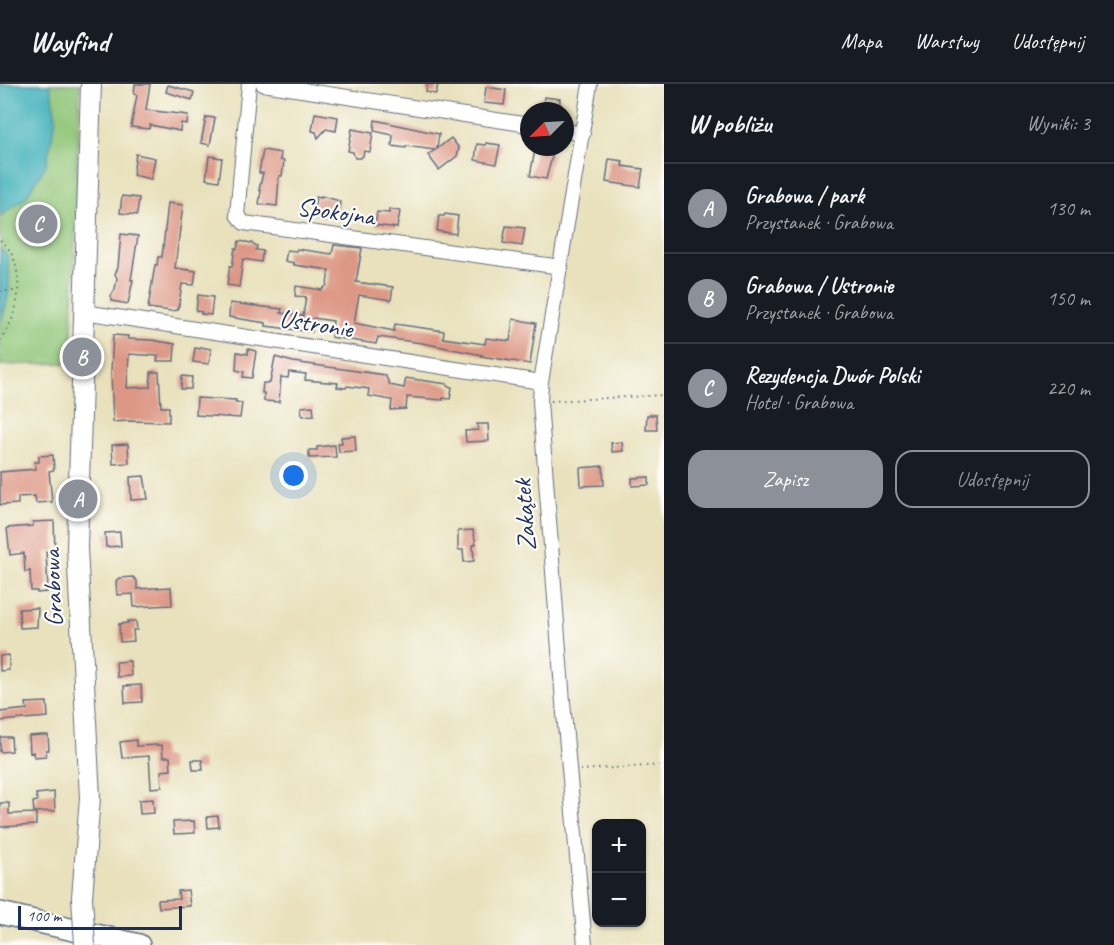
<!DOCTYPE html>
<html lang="pl">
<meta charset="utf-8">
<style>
:root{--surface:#171b24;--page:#242831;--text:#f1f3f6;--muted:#9ea1a6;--line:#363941;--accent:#8c9099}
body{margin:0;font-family:Caveat,sans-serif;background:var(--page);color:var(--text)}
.controls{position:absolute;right:18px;bottom:18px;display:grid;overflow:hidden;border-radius:12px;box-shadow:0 2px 4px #0004}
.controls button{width:54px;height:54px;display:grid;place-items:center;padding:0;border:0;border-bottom:2px solid var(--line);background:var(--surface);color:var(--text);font:30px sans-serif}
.compass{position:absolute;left:520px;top:18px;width:54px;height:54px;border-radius:50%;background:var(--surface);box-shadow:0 2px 4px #0004;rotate:246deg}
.scale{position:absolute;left:18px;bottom:15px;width:164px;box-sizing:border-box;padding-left:6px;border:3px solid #1b2f5e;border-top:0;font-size:16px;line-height:21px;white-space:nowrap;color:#1b2f5e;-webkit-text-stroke:4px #fdfcf7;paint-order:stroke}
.you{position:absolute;left:294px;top:392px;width:21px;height:21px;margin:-15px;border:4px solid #fff;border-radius:50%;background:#1a73e8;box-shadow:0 0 0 9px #1a73e833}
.badge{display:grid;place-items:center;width:39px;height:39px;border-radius:50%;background:var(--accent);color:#fff;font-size:20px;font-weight:700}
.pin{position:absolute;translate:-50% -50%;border:3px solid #fff;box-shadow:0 2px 6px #0006}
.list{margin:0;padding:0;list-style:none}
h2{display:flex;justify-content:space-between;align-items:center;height:78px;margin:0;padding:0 24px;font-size:26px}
h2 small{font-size:20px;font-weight:400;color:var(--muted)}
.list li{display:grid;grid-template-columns:39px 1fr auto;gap:18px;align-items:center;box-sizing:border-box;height:90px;padding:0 24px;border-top:2px solid var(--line)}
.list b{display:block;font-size:22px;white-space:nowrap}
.list p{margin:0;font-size:20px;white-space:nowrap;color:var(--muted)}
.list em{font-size:20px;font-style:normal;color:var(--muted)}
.actions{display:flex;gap:12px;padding:18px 24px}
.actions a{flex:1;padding:14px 0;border:2px solid var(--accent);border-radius:18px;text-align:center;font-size:21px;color:var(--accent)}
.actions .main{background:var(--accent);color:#fff}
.map{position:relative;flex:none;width:664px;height:861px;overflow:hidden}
header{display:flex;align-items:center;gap:36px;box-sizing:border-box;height:84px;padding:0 30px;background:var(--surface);border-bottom:2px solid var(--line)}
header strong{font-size:28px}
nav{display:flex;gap:33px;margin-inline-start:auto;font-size:21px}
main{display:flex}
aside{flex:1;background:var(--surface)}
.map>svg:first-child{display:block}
</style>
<header>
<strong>Wayfind</strong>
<nav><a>Mapa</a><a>Warstwy</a><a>Udostępnij</a></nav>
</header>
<main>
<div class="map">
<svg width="664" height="861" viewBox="0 0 664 861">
<rect width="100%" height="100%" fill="#fdfcf7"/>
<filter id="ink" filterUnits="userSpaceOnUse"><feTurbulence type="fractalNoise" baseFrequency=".0167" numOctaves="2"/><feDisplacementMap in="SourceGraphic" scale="12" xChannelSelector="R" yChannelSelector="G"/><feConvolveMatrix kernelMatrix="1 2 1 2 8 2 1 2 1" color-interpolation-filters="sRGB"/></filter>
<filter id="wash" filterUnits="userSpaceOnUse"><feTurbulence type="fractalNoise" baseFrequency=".008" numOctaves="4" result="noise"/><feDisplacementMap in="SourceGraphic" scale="24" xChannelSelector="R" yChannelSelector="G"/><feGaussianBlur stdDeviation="1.35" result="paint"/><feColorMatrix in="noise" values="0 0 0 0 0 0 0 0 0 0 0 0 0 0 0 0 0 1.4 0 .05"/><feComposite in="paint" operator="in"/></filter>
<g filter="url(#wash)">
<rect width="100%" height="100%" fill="#e8e1bc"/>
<path fill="#8ec476" stroke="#547a6a" stroke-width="1.5" d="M0 0H80L71 279 0 281Z"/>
<path fill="#41b1bb" stroke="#2e708c" stroke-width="1.5" d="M0 0H50L56 34 46 81 26 113 0 132Z
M0 165 7 171C11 198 10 214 0 239Z"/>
<g id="blocks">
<path fill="#dd9785" d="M135 0H150L146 26 188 31 187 40 181 39 180 47 150 41 149 45 131 43 137 11 134 10Z
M427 0H438L436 10 426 8Z
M168 1 194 8 192 16 166 8Z
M486 3 506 6 504 21 484 19Z
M544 13 560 15 559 27 542 25Z
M315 29 338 33 336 47 326 45 318 54 316 48 312 47Z
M206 33 215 34 210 61 201 59Z
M375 36 439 50 437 65 451 54 459 64 457 72 439 86 428 71 435 66 406 62V64L392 62 393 51 374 47Z
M352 45 373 49 370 68 364 67 363 72 360 74H355L353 68 348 67Z
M486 59 500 61 496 80 475 76 477 60 486 61Z
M263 66 281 69 280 76 284 77 282 92H279L277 122 259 120 261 107 259 106 263 89H259Z
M535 66 553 69 546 95 530 92Z
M136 70 155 74 151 95 133 91Z
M209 72 222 74 219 97 206 95Z
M609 75 623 77 622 82 643 85 640 103 606 98Z
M122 112 139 114 137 131 120 129Z
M321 112 340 117 338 130 331 129 330 134 313 130 316 113 321 114Z
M168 119 183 121 175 184 196 187 194 201 182 200 178 226 171 227 148 224 155 181H157L158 173H162Z
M389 125 400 127 397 144 375 141 377 128 389 129Z
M445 130 458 132 456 150 437 147 439 132H444Z
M506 142 525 144 522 162 503 159Z
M121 150 138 152 131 196H133L128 220 112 217 111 212 115 205 117 194 115 190 118 183Z
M239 157 252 159 257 162 256 166 263 167 261 178 243 175 239 203 227 201 230 182 232 183 235 164 237 165Z
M334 161 362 164 356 198 393 203 391 216 359 211 354 239 394 247 395 240 444 247 443 254 485 260 486 254 510 257 513 235 536 239 530 280 481 272 482 271 422 259 378 253 376 260 331 253 333 237 313 234 312 248 266 242V239L229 233 230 219 282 225 281 229 303 232 306 213 295 212 296 202 322 206 327 201 329 186 294 181V179L285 177 287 166 296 167 297 165 332 170Z
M198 211 213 213 211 231 201 230 202 228 196 227Z
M113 251 128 252V255L151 256 175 260 174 277H157L158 272 129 270 127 304 150 303 151 288H159L161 323H169V338L127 337 113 338 111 287Z
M201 263 211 265 209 280 193 278 195 264 200 265Z
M248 265 256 267 252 294 243 293 244 288 236 286 237 268 248 270Z
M275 273 293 278 385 291 390 301 404 304 406 294 447 300V302L452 303 450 315 443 314V316L407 313 406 325 391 326 392 316 368 312 369 305 347 302 346 304 337 303 338 299 305 296 306 290 289 288 288 294 281 293 279 318 264 317V309H262L263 299H270Z
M182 292 192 293 191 305H181Z
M197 314 236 316 235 318 242 319 240 334 196 331Z
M313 322 314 331 302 332 301 323Z
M647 331H656L657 346H646Z
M477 340H488L489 357 466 358 465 347 478 346Z
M355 352 356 367 339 368 338 359H342L341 353Z
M622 358 623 367 612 368 611 359Z
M128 360 129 379 113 380 112 361Z
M335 361 336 373 309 374V366H317V363Z
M53 371 54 386 49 387 52 418 36 419 35 412 18 413V420L0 421V388L36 385 35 378H39V372Z
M603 382 604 401 581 402 580 384Z
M144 392 148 415 131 416 130 393Z
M649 393V401L632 402V394Z
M54 437 55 467 46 468 48 505H46L47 508 37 509V507H31L30 487 25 488 24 469 10 471 7 444 33 442V438Z
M473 446 476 460 473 461 474 477 464 478 463 466H458V447Z
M120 448 121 462 106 463 105 449Z
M133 493 137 497V505L171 503 172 521 134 523 133 510 117 511 116 497 119 494Z
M38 524 37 543 20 544 19 525Z
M128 537H136L137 546H133L134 557 120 558 119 540 128 539Z
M9 571V586L0 587V572Z
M130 577 131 592 117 593 116 578Z
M141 601 142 618 125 619 124 602Z
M47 618 48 633 0 637V628L27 625 26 619Z
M42 651H48L49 666H46V672L34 673 33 668 30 669 29 652Z
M0 653H11L12 667 0 668Z
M136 656V662L162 661 163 673H170L171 686 161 687 162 703 151 704 149 672 122 674 120 658Z
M192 676H202L203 686H193Z
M54 708 55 727 34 728 33 718 37 717 36 710Z
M153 715 154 729 140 730 139 716Z
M0 719H9V730L36 729V741L0 743Z
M218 732 219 743 208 744 207 733Z
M194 737 195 749 174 750 173 738Z
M188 806 190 822 159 824 158 816 179 815 178 807Z"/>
</g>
</g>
<g filter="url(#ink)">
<use href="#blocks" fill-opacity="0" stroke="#636d7f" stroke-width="1.5"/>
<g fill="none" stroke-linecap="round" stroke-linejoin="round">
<defs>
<path id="street" d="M249 0 237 131 244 139 561 183
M263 0 529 41
M565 47 583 50
M84 228 541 298
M585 861 563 618 540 318 541 298 590 0"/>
<path id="secondary" d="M82 813 90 714 77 464 91 0"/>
<path id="primary" d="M0 829 139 861"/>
</defs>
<use href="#street" stroke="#636d7f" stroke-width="16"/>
<use href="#secondary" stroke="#636d7f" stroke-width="22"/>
<use href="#primary" stroke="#636d7f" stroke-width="24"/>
<path stroke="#636d7f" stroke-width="2" stroke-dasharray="1.5 4.5" stroke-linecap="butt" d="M0 156C20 170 21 206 15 227 12 238 5 248 0 257
M0 207H18
M551 317 664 311
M580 686 664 681"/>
<use href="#street" stroke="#fff" stroke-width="14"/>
<use href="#secondary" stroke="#fff" stroke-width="20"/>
<use href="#primary" stroke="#fff" stroke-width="21"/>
<defs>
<path id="secondary-bridge" d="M82 813 85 861"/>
</defs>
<use href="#secondary-bridge" stroke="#636d7f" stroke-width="22" stroke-linecap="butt"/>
<use href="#secondary-bridge" stroke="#fff" stroke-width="20"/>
</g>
</g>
<g text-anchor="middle" stroke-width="4.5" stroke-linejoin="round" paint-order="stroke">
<g font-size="26" fill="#1b2f5e" stroke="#fdfcf7">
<text transform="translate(336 127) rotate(8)" y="9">Spokojna</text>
<text transform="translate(316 239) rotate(9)" y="9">Ustronie</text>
<text transform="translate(524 431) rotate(-94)" y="9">Zakątek</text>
<text transform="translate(52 504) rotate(-92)" y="9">Grabowa</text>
</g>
</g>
</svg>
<div class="controls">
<button>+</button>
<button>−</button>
</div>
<svg class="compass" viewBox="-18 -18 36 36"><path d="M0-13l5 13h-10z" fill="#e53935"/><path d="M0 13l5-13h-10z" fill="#9ea1a6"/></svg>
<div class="scale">100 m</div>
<div class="you"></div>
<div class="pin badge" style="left:78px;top:415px">A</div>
<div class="pin badge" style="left:82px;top:273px">B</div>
<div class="pin badge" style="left:38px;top:140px">C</div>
</div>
<aside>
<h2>W pobliżu<small>Wyniki: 3</small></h2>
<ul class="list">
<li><span class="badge">A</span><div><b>Grabowa / park</b><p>Przystanek · Grabowa</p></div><em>130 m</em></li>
<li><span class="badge">B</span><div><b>Grabowa / Ustronie</b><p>Przystanek · Grabowa</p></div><em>150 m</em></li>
<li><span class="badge">C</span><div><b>Rezydencja Dwór Polski</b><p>Hotel · Grabowa</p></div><em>220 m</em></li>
</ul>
<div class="actions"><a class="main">Zapisz</a><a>Udostępnij</a></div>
</aside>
</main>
